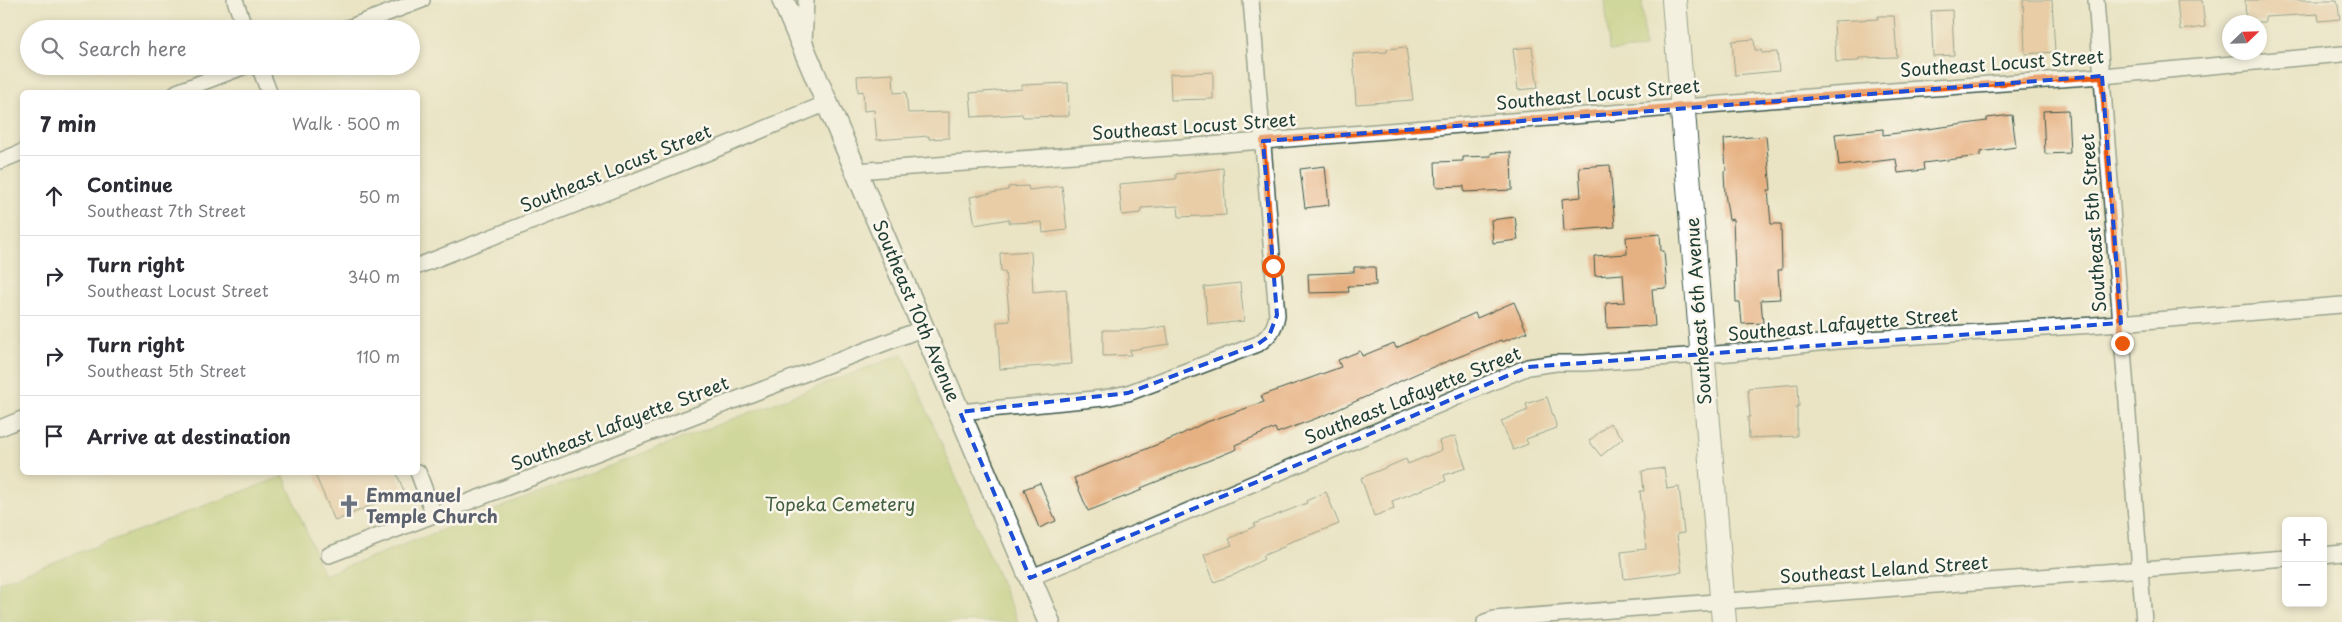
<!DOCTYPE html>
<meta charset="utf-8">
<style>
:root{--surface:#fff;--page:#f2f2f3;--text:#2b2b33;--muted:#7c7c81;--line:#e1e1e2}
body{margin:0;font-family:"Playpen Sans",sans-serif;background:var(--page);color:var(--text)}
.controls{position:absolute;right:15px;bottom:15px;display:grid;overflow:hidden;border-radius:8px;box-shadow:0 2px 8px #0003}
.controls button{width:45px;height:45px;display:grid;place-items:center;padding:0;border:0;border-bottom:1px solid var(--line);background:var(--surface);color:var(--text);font:25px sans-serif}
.compass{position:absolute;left:2222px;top:15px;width:45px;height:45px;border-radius:50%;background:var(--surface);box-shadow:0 2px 8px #0003;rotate:67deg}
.stop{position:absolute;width:15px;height:15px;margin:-11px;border:4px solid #ea580c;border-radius:50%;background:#fff}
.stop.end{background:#ea580c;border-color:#fff;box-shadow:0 1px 5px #0008}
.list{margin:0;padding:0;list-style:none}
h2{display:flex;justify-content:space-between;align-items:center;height:65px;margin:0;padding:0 20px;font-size:21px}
h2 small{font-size:16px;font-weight:400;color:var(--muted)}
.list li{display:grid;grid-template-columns:32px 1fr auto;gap:15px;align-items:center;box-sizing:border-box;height:80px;padding:0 20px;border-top:1px solid var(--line)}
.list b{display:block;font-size:19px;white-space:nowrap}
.list p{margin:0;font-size:16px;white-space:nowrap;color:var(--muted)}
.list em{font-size:16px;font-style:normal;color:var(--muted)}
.icon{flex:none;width:28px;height:28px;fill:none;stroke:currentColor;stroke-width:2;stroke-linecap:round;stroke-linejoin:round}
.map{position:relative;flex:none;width:2342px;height:622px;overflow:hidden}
.search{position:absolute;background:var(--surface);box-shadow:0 2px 8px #0003;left:20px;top:20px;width:400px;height:55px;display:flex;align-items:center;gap:12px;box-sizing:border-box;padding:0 18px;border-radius:28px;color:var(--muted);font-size:19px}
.panel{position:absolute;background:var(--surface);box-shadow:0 2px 8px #0003;left:20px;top:90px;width:400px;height:385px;border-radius:8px}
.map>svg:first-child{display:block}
</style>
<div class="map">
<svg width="2342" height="622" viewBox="0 0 2342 622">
<rect width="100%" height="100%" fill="#fbf7ec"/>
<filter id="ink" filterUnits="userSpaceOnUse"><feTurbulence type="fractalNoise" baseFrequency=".02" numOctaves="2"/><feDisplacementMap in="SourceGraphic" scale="10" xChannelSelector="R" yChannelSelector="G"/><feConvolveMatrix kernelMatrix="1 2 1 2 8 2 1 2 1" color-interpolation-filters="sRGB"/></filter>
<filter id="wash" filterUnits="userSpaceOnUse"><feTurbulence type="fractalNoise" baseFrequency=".0096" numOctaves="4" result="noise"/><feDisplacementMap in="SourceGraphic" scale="20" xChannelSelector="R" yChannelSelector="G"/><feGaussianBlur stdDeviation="1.12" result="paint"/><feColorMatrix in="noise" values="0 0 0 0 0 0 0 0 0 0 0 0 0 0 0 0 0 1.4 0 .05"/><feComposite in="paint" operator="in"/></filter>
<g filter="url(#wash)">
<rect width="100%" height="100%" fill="#eae4c4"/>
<path fill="#b2c76b" stroke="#688250" d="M1605 0H1642L1645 48 1609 51Z
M903 354 1018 622H0V582L284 476 324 575Z"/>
<g id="blocks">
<path fill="#e6b182" d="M2023 0H2052L2055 52 2025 54Z
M2177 0H2202L2205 27 2180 30Z
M2245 0H2337L2340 19 2319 21 2318 14 2265 17V22H2246Z
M1952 10 1954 55 1933 56 1931 11Z
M1878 16H1894L1897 57 1859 58V61L1836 62 1834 21 1878 19Z
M1754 39 1755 50H1761L1762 53 1777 52 1779 71 1735 75 1732 41Z
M1406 47 1413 100 1356 104 1353 54 1387 52V49Z
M1532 47 1538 88 1518 90 1513 49Z
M1213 72V99L1171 100 1170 74Z
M893 74 894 93 906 92 908 113 949 112V138L929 139V136L877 140 874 110 864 111 863 91 858 92 857 76Z
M1068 83 1069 116 1023 117 1022 114 972 117 970 93 1022 89V85Z
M2068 110 2070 153 2045 154 2043 111Z
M2012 115 2016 147 1980 152V156L1923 163 1924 170 1898 173 1896 159 1839 166 1835 134 1883 129V135L1987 121V118Z
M1766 136 1771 190H1768L1771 224H1781L1782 270H1778L1780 299 1761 300 1763 323 1742 324 1740 302H1736L1733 219 1729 220 1725 193 1724 172 1726 171 1724 139Z
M1511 152 1512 190 1464 192V186L1436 187 1435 162 1463 161V157L1491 156V153Z
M1610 165 1615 227 1564 231 1562 199 1581 197 1579 167Z
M1325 166 1329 205 1305 208 1300 169Z
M1223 168 1226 215 1179 217 1178 206 1141 208V213L1122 215 1119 184 1176 179V174Z
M1028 186 1029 190 1062 186 1067 230 1043 233 1042 222 1009 223V219L975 225 970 197 1008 190V187Z
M1515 217 1518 240 1493 243 1491 220Z
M1660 234 1661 251H1664L1667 288 1652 289 1655 326 1607 328 1606 303 1625 302 1623 274 1595 276 1594 256 1627 254 1626 237Z
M1031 251 1033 292 1066 289 1072 364 1000 369 997 322 1010 321 1005 272H1001L1000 253Z
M1354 267H1375L1376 285 1348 286 1349 292 1309 293 1308 274 1354 272Z
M1240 283 1244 321 1208 325 1204 287Z
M1514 302 1527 332 1502 342 1501 340 1418 373 1328 414 1277 433 1275 428 1235 445 1237 449 1141 488 1142 490 1088 511 1074 478 1176 437 1204 423 1264 402 1261 396 1341 367 1338 360 1360 351 1362 356 1394 343 1396 348 1475 313 1477 318Z
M1166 326 1169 344 1130 350 1131 355 1103 356V330H1143Z
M1798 384 1799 406H1797V436L1749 438 1748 417H1750L1748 388Z
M1547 397 1557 428 1526 439 1528 444 1513 450 1501 421 1528 410 1526 404Z
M1610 423 1623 438 1601 456 1589 441Z
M1455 436 1466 468 1444 475 1446 481 1392 501 1394 509 1374 516 1361 478 1406 459 1408 464 1442 450 1439 441Z
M1664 468 1667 489 1679 487 1684 533 1677 534 1682 572 1624 579 1621 552 1646 549 1640 491H1644L1642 471Z
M314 472H396L404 491 335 521Z
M1040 483 1056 521 1039 528 1024 489Z
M1326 492 1339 524 1285 544 1286 546 1262 556 1264 559 1236 574 1214 582 1204 555 1232 545 1229 539 1255 526 1254 524 1307 503 1306 501Z"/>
</g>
</g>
<g filter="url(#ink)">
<use href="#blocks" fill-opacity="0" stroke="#3d564a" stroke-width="1"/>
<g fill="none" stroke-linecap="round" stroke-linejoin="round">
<defs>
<path id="minor" d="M235 0 245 29
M2096 0 2144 622
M345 29 422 0
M804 43 806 0
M259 66 269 92
M177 92 245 66
M0 161 22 152
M856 171 1263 141 1821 96 2102 76 2342 54
M418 266 709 152 827 103
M960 412 1104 398 1128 393 1258 344C1269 336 1275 329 1277 315L1251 0
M0 428 22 419
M418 472 434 515
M329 555 924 328
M2323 555 2342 553
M1030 578 1528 367 1556 363H1584L1730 353 1837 341 2094 325 2342 305
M1485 622 1494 619 2286 558"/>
<path id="secondary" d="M783 0 1049 622"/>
<path id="primary" d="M1674 0 1724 622"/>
</defs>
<use href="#minor" stroke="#3d564a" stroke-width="18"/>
<use href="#secondary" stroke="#3d564a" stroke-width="24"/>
<use href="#primary" stroke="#3d564a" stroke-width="26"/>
<use href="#minor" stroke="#fff" stroke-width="15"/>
<use href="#secondary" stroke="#fff" stroke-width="21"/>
<use href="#primary" stroke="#fff" stroke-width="24"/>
</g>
</g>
<g fill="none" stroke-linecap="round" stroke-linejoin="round" filter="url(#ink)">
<path stroke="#ea580c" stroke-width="6" d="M1273 266 1263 141 1682 106 2102 76 2122 343"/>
</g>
<path d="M0 0H2342V622H0ZM2102 76 2121 323 1528 367 1030 578 960 412 1128 393 1258 344 1269 336 1277 315 1263 141Z" fill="#eae4c4" fill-opacity=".55" fill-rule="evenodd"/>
<path fill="none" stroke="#1d4ed8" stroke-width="4" stroke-dasharray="10 6" stroke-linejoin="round" d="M2102 76 2121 323 1528 367 1030 578 960 412 1128 393 1258 344 1269 336 1277 315 1263 141Z"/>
<defs>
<symbol id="church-bare" viewBox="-9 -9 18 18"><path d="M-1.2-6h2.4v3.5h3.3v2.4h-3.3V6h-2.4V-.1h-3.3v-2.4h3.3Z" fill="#6b7280" stroke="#fbf7ec" stroke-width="2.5" paint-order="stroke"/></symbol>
</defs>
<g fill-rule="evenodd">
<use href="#church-bare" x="333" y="490" width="32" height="32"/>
</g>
<g text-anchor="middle" stroke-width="5" stroke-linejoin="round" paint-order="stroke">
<g font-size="18" fill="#1f3d34" stroke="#fbf7ec">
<text transform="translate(2002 64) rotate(-4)" y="6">Southeast Locust Street</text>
<text transform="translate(1598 95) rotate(-5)" y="6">Southeast Locust Street</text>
<text transform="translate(1194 127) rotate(-4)" y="6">Southeast Locust Street</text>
<text transform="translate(616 169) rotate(-22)" y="6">Southeast Locust Street</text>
<text transform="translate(2094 223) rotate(-94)" y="6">Southeast 5th Street</text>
<text transform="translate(916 311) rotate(67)" y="6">Southeast 10th Avenue</text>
<text transform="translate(1699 311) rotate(-94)" y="6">Southeast 6th Avenue</text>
<text transform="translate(1843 325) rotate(-5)" y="6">Southeast Lafayette Street</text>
<text transform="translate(1413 396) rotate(-22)" y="6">Southeast Lafayette Street</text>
<text transform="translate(620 424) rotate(-21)" y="6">Southeast Lafayette Street</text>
<text transform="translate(1884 570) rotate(-4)" y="6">Southeast Leland Street</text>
</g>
<g font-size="18" font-weight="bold" fill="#5b616d" stroke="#fbf7ec" text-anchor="start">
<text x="366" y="502">Emmanuel<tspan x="366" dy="21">Temple Church</tspan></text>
</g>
<g font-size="18" fill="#446042" stroke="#fbf7ec">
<text x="840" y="511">Topeka Cemetery</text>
</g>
</g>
</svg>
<div class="controls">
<button>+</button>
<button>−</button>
</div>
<svg class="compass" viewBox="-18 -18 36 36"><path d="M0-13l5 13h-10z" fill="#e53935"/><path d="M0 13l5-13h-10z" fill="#7c7c81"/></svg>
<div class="stop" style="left:1273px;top:266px"></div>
<div class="stop end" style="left:2122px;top:343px"></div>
<div class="search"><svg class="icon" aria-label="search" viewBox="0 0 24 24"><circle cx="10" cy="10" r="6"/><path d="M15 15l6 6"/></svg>Search here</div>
<section class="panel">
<h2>7 min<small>Walk · 500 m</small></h2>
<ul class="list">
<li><svg class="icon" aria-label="ahead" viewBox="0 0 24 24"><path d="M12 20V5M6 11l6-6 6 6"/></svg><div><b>Continue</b><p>Southeast 7th Street</p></div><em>50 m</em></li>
<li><svg class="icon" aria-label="right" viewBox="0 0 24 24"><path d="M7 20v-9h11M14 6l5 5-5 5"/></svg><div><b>Turn right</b><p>Southeast Locust Street</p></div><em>340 m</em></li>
<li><svg class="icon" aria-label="right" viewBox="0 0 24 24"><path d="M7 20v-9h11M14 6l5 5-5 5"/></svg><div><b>Turn right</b><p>Southeast 5th Street</p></div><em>110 m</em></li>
<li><svg class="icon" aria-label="arrive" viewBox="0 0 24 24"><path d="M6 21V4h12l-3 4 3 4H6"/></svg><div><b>Arrive at destination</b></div></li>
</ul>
</section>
</div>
